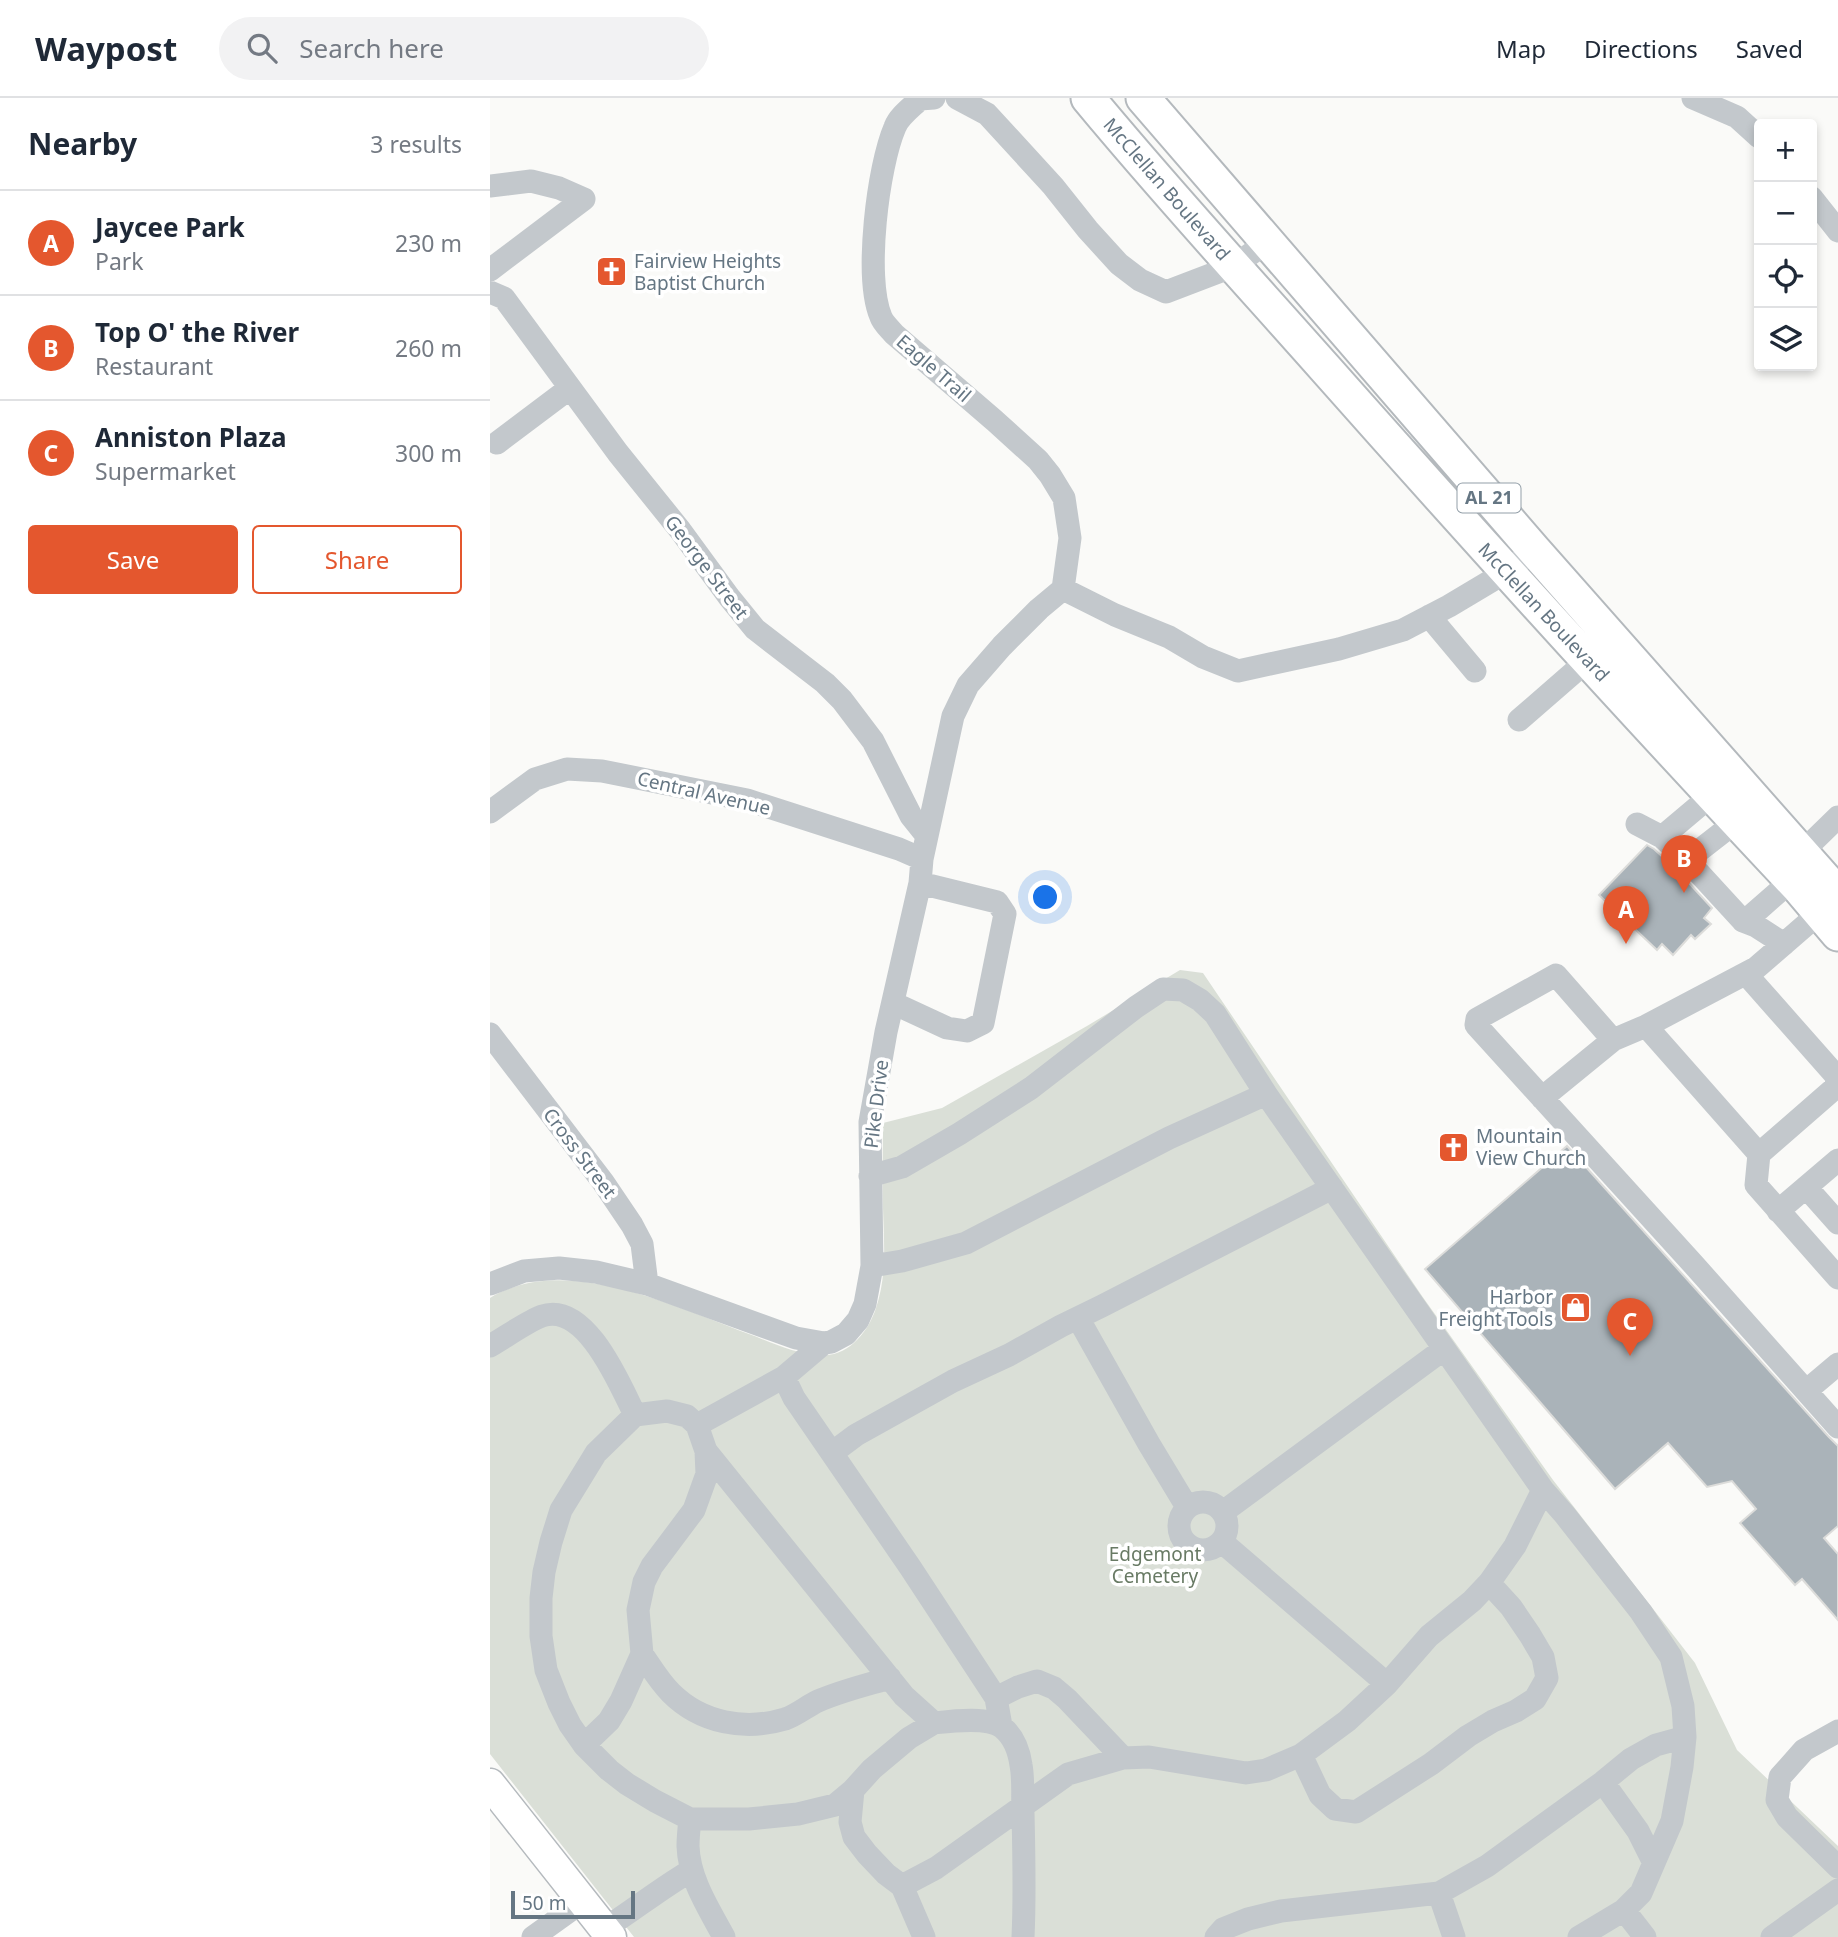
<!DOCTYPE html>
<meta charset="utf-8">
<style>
:root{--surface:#fff;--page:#f2f2f3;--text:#1f2937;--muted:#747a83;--line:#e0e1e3;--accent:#e4572e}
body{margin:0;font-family:"Noto Sans",sans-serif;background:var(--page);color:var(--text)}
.controls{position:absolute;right:21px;top:21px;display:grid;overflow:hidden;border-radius:7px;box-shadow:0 4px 10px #0003}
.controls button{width:63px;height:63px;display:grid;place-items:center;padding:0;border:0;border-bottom:2px solid var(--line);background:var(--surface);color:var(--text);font:35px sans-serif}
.scale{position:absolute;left:21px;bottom:18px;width:124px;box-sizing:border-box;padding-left:7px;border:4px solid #657683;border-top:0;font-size:19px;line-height:24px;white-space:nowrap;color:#657683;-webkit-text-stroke:5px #fff;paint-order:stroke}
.you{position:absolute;left:556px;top:800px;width:24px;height:24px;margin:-18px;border:5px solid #fff;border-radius:50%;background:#1a73e8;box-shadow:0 0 0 10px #1a73e833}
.badge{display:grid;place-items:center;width:46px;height:46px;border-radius:50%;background:var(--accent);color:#fff;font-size:23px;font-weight:700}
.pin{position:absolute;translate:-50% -58px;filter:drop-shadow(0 2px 4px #0008)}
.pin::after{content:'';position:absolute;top:37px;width:24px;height:21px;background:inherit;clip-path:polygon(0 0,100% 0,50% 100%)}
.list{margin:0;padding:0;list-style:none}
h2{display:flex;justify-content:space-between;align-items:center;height:91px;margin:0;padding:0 28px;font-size:30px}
h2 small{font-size:23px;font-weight:400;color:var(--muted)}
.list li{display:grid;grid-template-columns:46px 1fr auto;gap:21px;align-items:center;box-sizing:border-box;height:105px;padding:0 28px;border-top:2px solid var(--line)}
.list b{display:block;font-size:26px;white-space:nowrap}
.list p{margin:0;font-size:23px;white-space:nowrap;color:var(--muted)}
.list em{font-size:23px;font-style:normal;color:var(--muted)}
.actions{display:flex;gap:14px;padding:21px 28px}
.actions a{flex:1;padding:16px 0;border:2px solid var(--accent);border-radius:7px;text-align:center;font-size:24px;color:var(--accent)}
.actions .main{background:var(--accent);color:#fff}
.icon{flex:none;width:38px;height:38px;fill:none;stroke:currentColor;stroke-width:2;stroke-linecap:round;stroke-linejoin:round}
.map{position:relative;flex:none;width:1348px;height:1839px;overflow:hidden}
header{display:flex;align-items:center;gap:42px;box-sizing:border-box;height:98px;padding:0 35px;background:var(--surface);border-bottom:2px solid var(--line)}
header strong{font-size:33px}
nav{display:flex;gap:38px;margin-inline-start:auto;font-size:24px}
.search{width:490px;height:63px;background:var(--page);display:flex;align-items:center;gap:18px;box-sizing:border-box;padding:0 24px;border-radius:38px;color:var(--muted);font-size:26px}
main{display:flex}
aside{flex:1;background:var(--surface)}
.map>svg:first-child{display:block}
</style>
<header>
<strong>Waypost</strong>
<div class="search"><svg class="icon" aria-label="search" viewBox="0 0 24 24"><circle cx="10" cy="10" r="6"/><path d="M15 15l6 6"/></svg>Search here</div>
<nav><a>Map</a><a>Directions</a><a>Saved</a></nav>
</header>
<main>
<aside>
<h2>Nearby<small>3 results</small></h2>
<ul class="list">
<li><span class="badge">A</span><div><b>Jaycee Park</b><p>Park</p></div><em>230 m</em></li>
<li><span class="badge">B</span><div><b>Top O' the River</b><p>Restaurant</p></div><em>260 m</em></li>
<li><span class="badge">C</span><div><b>Anniston Plaza</b><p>Supermarket</p></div><em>300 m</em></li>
</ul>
<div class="actions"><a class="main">Save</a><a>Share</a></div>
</aside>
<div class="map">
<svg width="1348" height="1839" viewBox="0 0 1348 1839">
<rect width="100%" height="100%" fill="#fafaf8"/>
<path fill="#dadfd7" d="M690 872 713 875 932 1198 1063 1382 1205 1565 1247 1652 1348 1748V1839H144L0 1656V1200C75 1154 185 1209 259 1236 283 1245 309 1258 335 1257 360 1257 379 1232 386 1210 397 1178 394 1144 393 1110 392 1082 393 1054 393 1025L452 1010 597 928Z"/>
<path fill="#aab3b9" stroke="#dcdcda" stroke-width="2" d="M1157 747 1164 751 1187 772 1222 810 1214 820 1221 826 1205 841 1201 837 1183 857 1172 846 1167 852 1109 797Z
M1077 1048 1338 1338 1348 1348V1428L1334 1440 1348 1456V1522L1312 1481 1305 1487 1250 1425 1266 1411 1242 1383 1217 1389 1178 1345 1125 1391 935 1171Z"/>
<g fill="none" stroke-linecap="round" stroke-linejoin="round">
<defs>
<path id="major" d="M0 1686 121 1839"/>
<path id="highway" d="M598 0C674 92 755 180 834 269 990 445 1148 619 1309 790L1348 836
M653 0 1044 452 1348 796"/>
</defs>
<use href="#major" stroke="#b5babe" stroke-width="33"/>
<use href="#highway" stroke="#b4b9bd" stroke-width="37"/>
<path stroke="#c3c8cc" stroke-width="23" d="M444 0 430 1C422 9 409 18 405 29 388 68 374 180 391 219 393 225 400 231 404 236L505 323 548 362 560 377 574 400 580 440 573 491
M467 0 497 16 563 88 598 132 629 166 650 182 676 194 744 168 777 144
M1203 0 1247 19 1269 39
M0 88 41 83 69 90 94 101 0 172
M1322 100 1348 133
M0 194 14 200 128 355 190 432 239 499 265 531 335 585 352 602 383 643 421 718 437 738
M7 345 80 290
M573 491 625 517 679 539 713 559 748 573 849 551 913 532 959 508 1016 474 1044 452
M939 518 985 573
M1029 622 1098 562
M0 714 45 681 77 671 112 673 257 702 409 751 432 761
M1147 726 1172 739 1197 762 1253 823
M1172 739 1223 696
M1311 755 1348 719
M1197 762 1247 723
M1341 805 1266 870 1156 928 1123 942 1066 877 987 921 986 927 1204 1167 1348 1329
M1294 846 1266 828 1253 823 1261 818 1302 782
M1256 876 1347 979 1346 989 1269 1056
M403 905 457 930 477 933 493 925 515 816 507 804 430 785
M1156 928 1269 1056 1266 1087 1348 1180
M0 936 113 1084 142 1127 152 1146 157 1186
M1052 1000 1123 942
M380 1078 412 1069 469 1036 541 990 646 909 673 891 693 892 710 902 725 916 776 996 1053 1392 1075 1417 1151 1514 1181 1559 1193 1608 1195 1639 1192 1669 1182 1723 1151 1795 1134 1812 1089 1839
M1316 1089 1348 1125
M1288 1113 1348 1062
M382 1168 412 1163 476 1145 679 1040 776 996
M0 1186 34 1173 69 1170 106 1174 157 1186 306 1240 334 1245 341 1244 356 1236 368 1222 375 1206 382 1168 380 1024 396 934 430 785 432 761 463 618 478 587 512 548 549 511 573 491
M588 1220 659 1346 697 1409
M0 1248C14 1240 38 1223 52 1218 96 1203 130 1287 145 1317
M294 1279 304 1300 420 1469 506 1600 511 1628
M1316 1293 1348 1266
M207 1327 294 1279 334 1245
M216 1353 414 1598 444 1625C462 1623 499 1618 513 1630 524 1639 529 1653 531 1667 534 1683 532 1699 533 1715 534 1757 535 1798 533 1839
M342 1355 366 1337 463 1283 519 1257 571 1228 612 1208 842 1090
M689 1428a24 24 0 1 1 48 0a24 24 0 1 1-48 0Z
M733 1414 954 1251
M732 1444 897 1586
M152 1556C161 1569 169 1583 181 1595 211 1625 255 1633 295 1621 307 1617 317 1608 328 1603 351 1593 376 1587 400 1580
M506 1600 528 1589 547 1583 564 1590 577 1601 633 1660
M1348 1633 1314 1652 1290 1679 1287 1702 1297 1719 1348 1769
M94 1647 119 1623 131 1603 152 1556 148 1512 154 1484 162 1468 204 1412 217 1376 216 1353 207 1327 197 1318 177 1313 145 1317 106 1355 71 1412 61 1444 54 1474 51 1500V1538L56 1572 69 1605 80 1627 94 1647 119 1672 137 1686 165 1703 200 1721H259L308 1716 345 1707 363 1692 382 1671 419 1640 444 1625
M811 1657 830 1697 845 1711 866 1714 941 1666 978 1638 1003 1623 1026 1613 1045 1601 1057 1580 1053 1559 1040 1537 1021 1509 999 1485
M1113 1684 1148 1733 1163 1763
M363 1692 360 1724 364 1739 377 1756 396 1776 412 1788 434 1839
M200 1721C199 1730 198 1739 198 1748 199 1781 219 1811 234 1839
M412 1788 446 1770 578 1676 633 1660 659 1659 756 1675 776 1672 811 1657 857 1623 897 1586 939 1538 982 1503 999 1485 1025 1448 1053 1392
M949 1795 964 1839
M1134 1812 1155 1839
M114 1831C144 1812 171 1790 202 1772
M43 1839 92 1804
M726 1839 733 1831 758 1821 791 1813 949 1795 997 1768 1113 1684 1141 1661 1166 1647 1195 1639
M1282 1839 1348 1792"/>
<use href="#major" stroke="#fff" stroke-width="30"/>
<use href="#highway" stroke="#fff" stroke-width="33"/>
</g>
<defs>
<symbol id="church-square" viewBox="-11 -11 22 22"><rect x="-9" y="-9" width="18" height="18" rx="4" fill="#e4572e" stroke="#fff"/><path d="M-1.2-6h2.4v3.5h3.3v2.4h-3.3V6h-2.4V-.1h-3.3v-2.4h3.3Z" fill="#fff"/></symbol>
<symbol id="shop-square" viewBox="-11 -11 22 22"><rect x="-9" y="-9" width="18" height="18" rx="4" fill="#e4572e" stroke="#fff"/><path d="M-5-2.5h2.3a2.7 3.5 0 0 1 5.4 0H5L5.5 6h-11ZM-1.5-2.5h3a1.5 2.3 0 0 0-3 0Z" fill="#fff"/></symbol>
</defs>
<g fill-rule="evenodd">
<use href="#church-square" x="104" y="156" width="35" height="35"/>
<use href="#church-square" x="946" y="1032" width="35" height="35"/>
<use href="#shop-square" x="1068" y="1192" width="35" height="35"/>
</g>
<g text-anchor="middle" stroke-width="7" stroke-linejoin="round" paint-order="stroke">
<rect fill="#fff" stroke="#939fa8" stroke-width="2" x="967.5" y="385.5" width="63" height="29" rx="5"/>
<g font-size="18" font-weight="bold" fill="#657683">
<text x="999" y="406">AL 21</text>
</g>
<g font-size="19" fill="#657683" stroke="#fff">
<text transform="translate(677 91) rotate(49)" y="7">McClellan Boulevard</text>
<text transform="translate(444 270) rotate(41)" y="7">Eagle Trail</text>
<text transform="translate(217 469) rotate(53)" y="7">George Street</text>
<text transform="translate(1054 514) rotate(47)" y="7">McClellan Boulevard</text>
<text transform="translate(214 695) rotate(13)" y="7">Central Avenue</text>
<text transform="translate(386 1006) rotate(-83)" y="7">Pike Drive</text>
<text transform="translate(90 1055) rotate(53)" y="7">Cross Street</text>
</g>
<g font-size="19" fill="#657683" stroke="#fff" text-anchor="start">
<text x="144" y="170">Fairview Heights<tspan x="144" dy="22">Baptist Church</tspan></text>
<text x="986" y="1045">Mountain<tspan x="986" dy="22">View Church</tspan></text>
<text x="1063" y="1206" text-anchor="end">Harbor<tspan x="1063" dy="22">Freight Tools</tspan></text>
</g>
<g font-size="19" fill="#687a64" stroke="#fff">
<text x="665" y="1463">Edgemont<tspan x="665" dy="22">Cemetery</tspan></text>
</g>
</g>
</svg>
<div class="controls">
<button>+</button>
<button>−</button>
<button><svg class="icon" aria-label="locate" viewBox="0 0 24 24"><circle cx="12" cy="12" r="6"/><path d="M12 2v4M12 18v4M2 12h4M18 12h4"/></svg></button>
<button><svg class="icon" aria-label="layers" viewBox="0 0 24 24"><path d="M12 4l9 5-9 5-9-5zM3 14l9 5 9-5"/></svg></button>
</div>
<div class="scale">50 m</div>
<div class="you"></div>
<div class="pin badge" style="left:1136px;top:846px">A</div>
<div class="pin badge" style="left:1194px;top:795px">B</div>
<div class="pin badge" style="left:1140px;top:1258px">C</div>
</div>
</main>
